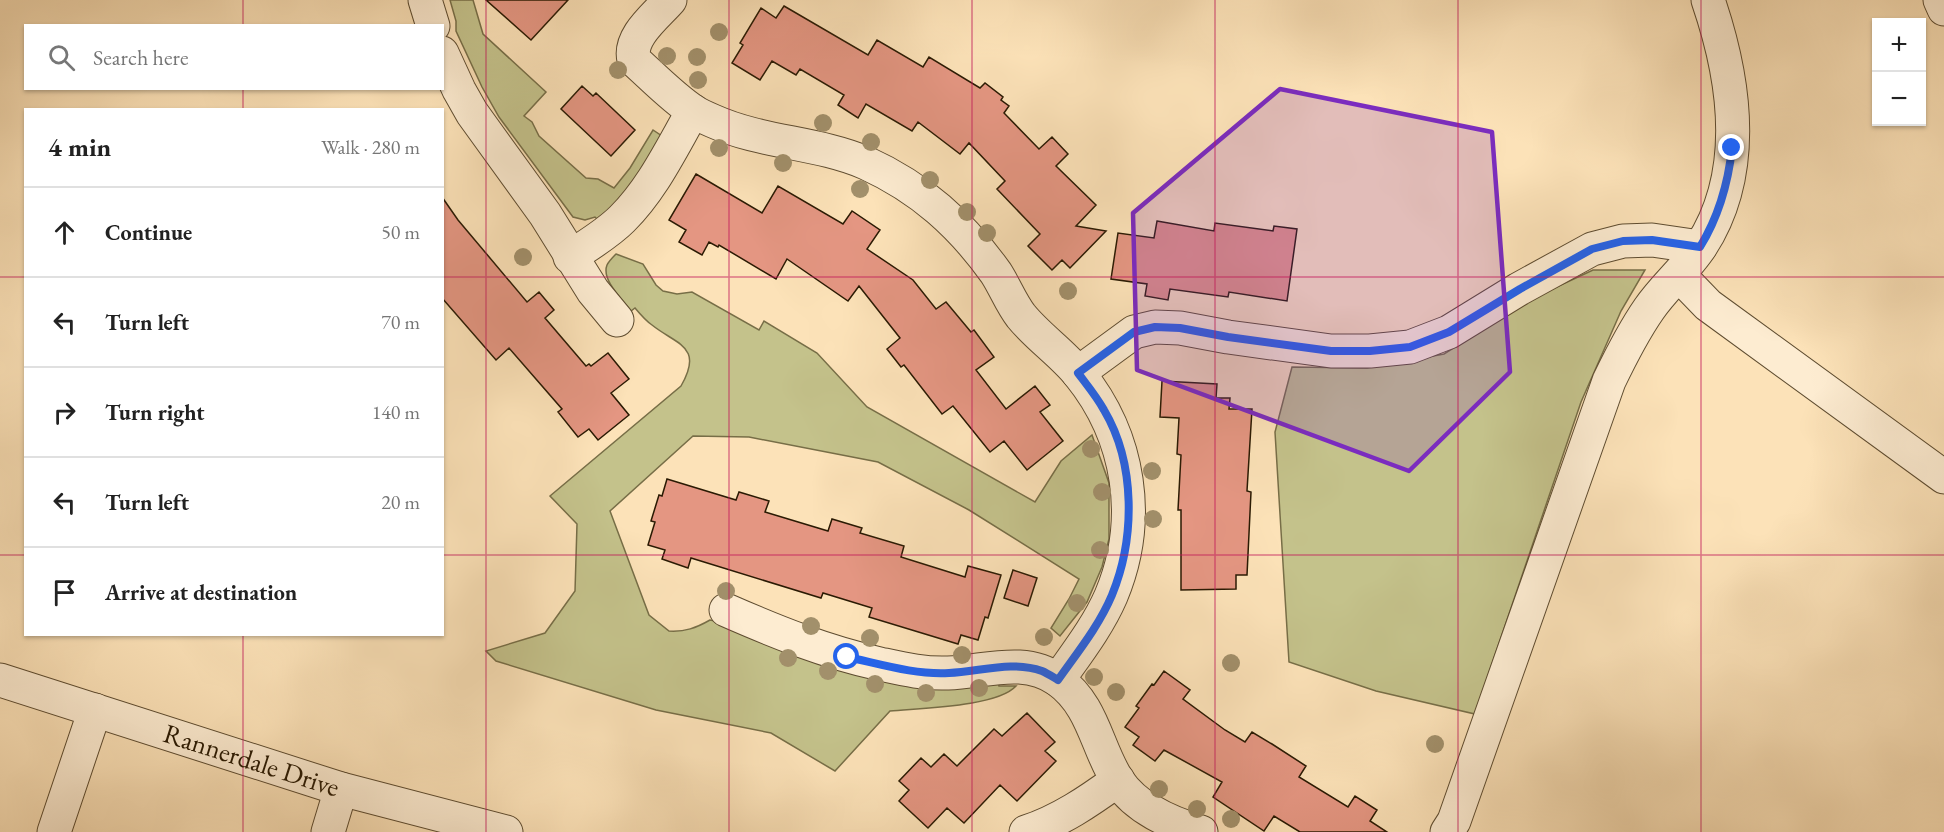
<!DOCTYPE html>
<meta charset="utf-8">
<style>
:root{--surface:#fff;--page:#f2f2f2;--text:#222;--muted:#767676;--line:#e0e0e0}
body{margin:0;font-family:"EB Garamond",serif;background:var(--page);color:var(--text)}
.controls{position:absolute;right:18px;top:18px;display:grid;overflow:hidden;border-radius:0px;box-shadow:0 2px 4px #0004}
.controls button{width:54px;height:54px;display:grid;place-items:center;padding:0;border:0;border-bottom:2px solid var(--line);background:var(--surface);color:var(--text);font:30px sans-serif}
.stop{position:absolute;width:18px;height:18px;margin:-14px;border:4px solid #2563eb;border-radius:50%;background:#fff}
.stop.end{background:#2563eb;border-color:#fff;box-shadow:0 2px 6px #0008}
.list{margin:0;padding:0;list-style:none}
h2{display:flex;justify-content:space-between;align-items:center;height:78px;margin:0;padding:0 24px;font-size:26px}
h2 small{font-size:20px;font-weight:400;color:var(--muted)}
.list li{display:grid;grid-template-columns:39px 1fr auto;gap:18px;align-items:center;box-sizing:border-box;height:90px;padding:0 24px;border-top:2px solid var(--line)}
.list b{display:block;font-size:22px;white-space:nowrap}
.list em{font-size:20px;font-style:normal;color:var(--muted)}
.icon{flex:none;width:33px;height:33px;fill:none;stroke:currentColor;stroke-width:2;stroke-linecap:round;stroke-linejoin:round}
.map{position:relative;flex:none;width:1944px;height:832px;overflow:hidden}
.search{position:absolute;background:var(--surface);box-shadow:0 2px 4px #0004;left:24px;top:24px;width:420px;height:66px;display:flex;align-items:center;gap:15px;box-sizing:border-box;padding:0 21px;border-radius:0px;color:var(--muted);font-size:22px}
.panel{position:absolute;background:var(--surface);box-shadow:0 2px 4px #0004;left:24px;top:108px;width:420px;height:528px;border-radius:0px}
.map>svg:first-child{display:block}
</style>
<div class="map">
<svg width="1944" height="832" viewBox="0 0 1944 832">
<rect width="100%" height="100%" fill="#fce2b8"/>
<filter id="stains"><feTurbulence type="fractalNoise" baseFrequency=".00333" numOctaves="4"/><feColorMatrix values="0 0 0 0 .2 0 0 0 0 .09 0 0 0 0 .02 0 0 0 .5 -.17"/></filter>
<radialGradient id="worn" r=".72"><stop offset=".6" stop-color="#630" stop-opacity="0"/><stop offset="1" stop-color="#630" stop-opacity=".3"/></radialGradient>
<path fill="#c4c28b" stroke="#776e47" stroke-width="1.5" d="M450 0H473L483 34 546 92 524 116 532 122 539 136 586 178 598 179 614 188 630 168 653 130 665 138 653 163 600 222 595 217 585 220 573 217 499 117 482 87 456 31V21Z
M616 254 643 264 656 285 663 291 677 294 692 292 759 330 764 321 817 353 867 407 1035 502 1061 461 1092 435 1109 483V539L1102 567 1087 602 1060 636 1051 628 1069 599 1079 579 969 510 878 462 749 437 693 436 610 511 649 615 669 631C685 632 696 628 710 620L998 677 999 686H1016C997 707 919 708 890 711L835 771 771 733 656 710 496 661 486 651 545 633 575 591 577 524 550 496 681 386C704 346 677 345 652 325 646 321 640 314 635 308L631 311C623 300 601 280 607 265 609 261 613 257 616 254Z
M1593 270H1645L1621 311 1581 402 1475 714 1376 691 1289 662 1275 432 1292 367 1367 368 1444 354 1535 297Z"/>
<path fill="#e49682" stroke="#2a1a03" stroke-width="1.5" d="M486 0H568L531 40Z
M784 6 868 55 877 40 923 67 929 57 980 88 985 83 1003 97 1001 100 1009 106 1004 113 1039 149 1052 137 1068 154 1056 166 1096 205 1076 226 1106 231 1070 268 1062 260 1052 270 1028 246 1040 234 997 189 1005 181 969 143 960 154 918 122 912 131 866 104 858 118 838 105 844 95 800 69 796 75 772 61 760 80 732 63 743 45 740 43 761 8 776 18Z
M582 86 593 96 596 93 635 130 611 156 561 109Z
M696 174 762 213 778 186 843 224 852 211 880 230 867 249 913 280 936 309 946 302 971 332 974 330 994 357 976 370 1006 409 1035 386 1050 405 1040 412 1063 441 1027 470 1004 441 990 452 953 406 942 414 904 365 901 367 887 349 900 338 859 286 848 301 787 259 776 279 719 245 718 247 709 242 702 255 679 242 686 230 669 220Z
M442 197 458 220 527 302 539 292 554 310 545 318 586 366 589 364 591 366 608 353 629 379 611 393 629 415 598 440 589 429 578 437 558 412 562 409 509 348 496 360 442 298Z
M1157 221 1214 231 1215 223 1273 231 1274 226 1297 229 1287 301 1229 292 1228 297 1170 289 1168 300 1145 296 1147 284 1111 279 1118 233 1154 238Z
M1162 381 1217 384 1216 398H1230L1229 409H1252L1247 491 1251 492 1247 575H1236V589L1181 590V510H1178L1181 455 1177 454 1179 418 1160 417Z
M667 479 736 500 739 492 769 501 765 512 828 531 832 519 862 528 860 533 904 546 901 557 965 577 968 566 1001 575 988 618 985 617 978 640 961 635 958 644 869 617 872 608 823 593 821 598 691 558 688 568 662 559 665 550 648 545 655 522 651 521 659 495 662 496Z
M1013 570 1037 578 1028 606 1004 598Z
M1164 671 1190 690 1183 699 1225 730 1245 742 1252 732 1272 744 1306 766 1299 777 1348 807 1355 796 1377 810 1370 821 1387 832H1300L1274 816 1264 831 1213 797 1222 782 1164 750 1155 761 1133 745 1139 737 1125 727 1139 708 1136 706 1152 684 1154 685Z
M1027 713 1055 742 1045 751 1056 761 1017 801 1000 785 964 823 947 808 928 828 899 801 909 790 899 781 921 758 931 767 944 754 957 766 994 729 1002 736Z"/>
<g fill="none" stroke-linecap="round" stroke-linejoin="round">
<defs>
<g id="minor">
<path d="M425 0 433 26"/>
<path d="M670 0C656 16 628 37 634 60 653 77 672 97 693 111 699 115 706 118 713 121 762 143 817 142 866 163 921 188 961 224 996 273 1005 287 1011 303 1021 316 1038 337 1062 353 1079 374 1130 437 1143 520 1111 596 1098 626 1077 653 1058 680"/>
<path d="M1940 0 1944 9"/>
<path d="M442 53 459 90 472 113 545 214 593 291 617 320"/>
<path d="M570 257C588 245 607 234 622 219 653 188 671 149 693 111"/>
<path d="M1679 275 1708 305 1944 477"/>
<path d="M1078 373 1134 332 1155 327 1180 328 1228 337 1331 351H1370L1410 347 1449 332 1519 289 1592 249 1623 241 1652 240 1700 247"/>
<path d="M726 610C776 632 826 652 880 664 903 669 924 674 948 673 985 672 1024 656 1058 680 1094 706 1096 747 1118 781 1137 809 1170 823 1201 832"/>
<path id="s1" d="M0 680 341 789 506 832"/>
<path d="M54 832 95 710"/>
<path d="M328 832 341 789"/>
<path d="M1026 832C1060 821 1089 801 1118 780"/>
<path d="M1447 832 1454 821 1609 381C1621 356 1633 332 1649 309 1664 287 1686 269 1701 246 1749 172 1735 79 1708 0"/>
</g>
</defs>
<use href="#minor" stroke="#5e4c30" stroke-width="35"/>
<use href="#minor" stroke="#fdecd1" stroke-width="33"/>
</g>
<g fill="#a2906b">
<circle cx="719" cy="32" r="9"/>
<circle cx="667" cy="56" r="9"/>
<circle cx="697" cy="57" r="9"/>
<circle cx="618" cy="70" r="9"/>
<circle cx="698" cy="80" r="9"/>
<circle cx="823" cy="123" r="9"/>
<circle cx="871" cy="142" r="9"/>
<circle cx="719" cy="148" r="9"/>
<circle cx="783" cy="163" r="9"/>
<circle cx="930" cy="180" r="9"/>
<circle cx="860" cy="189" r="9"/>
<circle cx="967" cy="212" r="9"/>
<circle cx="987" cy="233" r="9"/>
<circle cx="523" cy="257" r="9"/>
<circle cx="1068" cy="291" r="9"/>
<circle cx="1091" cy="449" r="9"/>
<circle cx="1152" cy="471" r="9"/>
<circle cx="1102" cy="492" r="9"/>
<circle cx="1153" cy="519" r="9"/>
<circle cx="1100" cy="550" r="9"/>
<circle cx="726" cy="591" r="9"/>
<circle cx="1077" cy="603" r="9"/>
<circle cx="811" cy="626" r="9"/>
<circle cx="1044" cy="637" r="9"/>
<circle cx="870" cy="638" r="9"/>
<circle cx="962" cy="655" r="9"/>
<circle cx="788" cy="658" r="9"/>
<circle cx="1231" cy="663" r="9"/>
<circle cx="828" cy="671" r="9"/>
<circle cx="1094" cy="677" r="9"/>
<circle cx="875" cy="684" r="9"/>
<circle cx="979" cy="688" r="9"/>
<circle cx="1116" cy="692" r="9"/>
<circle cx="926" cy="693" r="9"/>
<circle cx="1435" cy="744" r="9"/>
<circle cx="1159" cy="789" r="9"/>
<circle cx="1197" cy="809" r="9"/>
<circle cx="1231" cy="819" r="9"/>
</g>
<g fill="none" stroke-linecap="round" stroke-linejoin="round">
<path stroke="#2563eb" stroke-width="8" d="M847 657C880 664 915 675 949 673 979 672 1012 660 1042 671 1047 673 1053 677 1058 680 1077 653 1099 626 1112 595 1135 539 1136 464 1104 410 1097 397 1087 385 1078 373L1134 332 1155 327 1180 328 1228 337 1331 351H1370L1410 347 1449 332 1520 289 1592 249 1623 241 1652 240 1700 247C1719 216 1728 185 1732 148"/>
</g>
<path fill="#7b2cbf" fill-opacity="0.2" stroke="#7b2cbf" stroke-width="4.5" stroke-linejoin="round" d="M1280 89 1492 132 1510 372 1409 471 1137 370 1133 213Z"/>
<path fill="none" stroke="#c2185b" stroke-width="1.5" stroke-opacity="0.55" d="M243 0V26M486 0V832M729 0V832M972 0V832M1215 0V832M1458 0V832M1701 0V832M243 88V110M0 277H26M442 277H1944M0 555H26M442 555H1944M243 634V832"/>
<g text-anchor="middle" stroke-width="6" stroke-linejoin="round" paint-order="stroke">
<g font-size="27" fill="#2a1a03" stroke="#fdecd1">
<text dy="9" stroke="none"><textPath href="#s1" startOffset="264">Rannerdale Drive</textPath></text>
</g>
</g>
<rect width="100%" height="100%" filter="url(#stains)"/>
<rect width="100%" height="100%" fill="url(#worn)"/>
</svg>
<div class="controls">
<button>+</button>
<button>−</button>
</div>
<div class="stop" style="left:847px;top:657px"></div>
<div class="stop end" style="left:1732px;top:148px"></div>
<div class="search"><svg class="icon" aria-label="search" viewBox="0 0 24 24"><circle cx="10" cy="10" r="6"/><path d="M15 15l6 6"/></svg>Search here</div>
<section class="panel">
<h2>4 min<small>Walk · 280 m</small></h2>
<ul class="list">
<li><svg class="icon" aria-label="ahead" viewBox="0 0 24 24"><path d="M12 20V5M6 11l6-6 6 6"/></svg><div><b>Continue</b></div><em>50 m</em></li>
<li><svg class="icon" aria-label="left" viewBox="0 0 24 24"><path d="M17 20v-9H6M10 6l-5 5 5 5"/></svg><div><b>Turn left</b></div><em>70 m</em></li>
<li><svg class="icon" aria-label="right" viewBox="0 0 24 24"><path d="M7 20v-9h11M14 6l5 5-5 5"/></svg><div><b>Turn right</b></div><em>140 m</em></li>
<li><svg class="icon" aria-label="left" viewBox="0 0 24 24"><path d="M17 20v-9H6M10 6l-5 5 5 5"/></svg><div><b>Turn left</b></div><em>20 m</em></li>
<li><svg class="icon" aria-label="arrive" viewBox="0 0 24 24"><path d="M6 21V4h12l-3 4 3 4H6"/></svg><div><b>Arrive at destination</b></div></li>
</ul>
</section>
</div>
